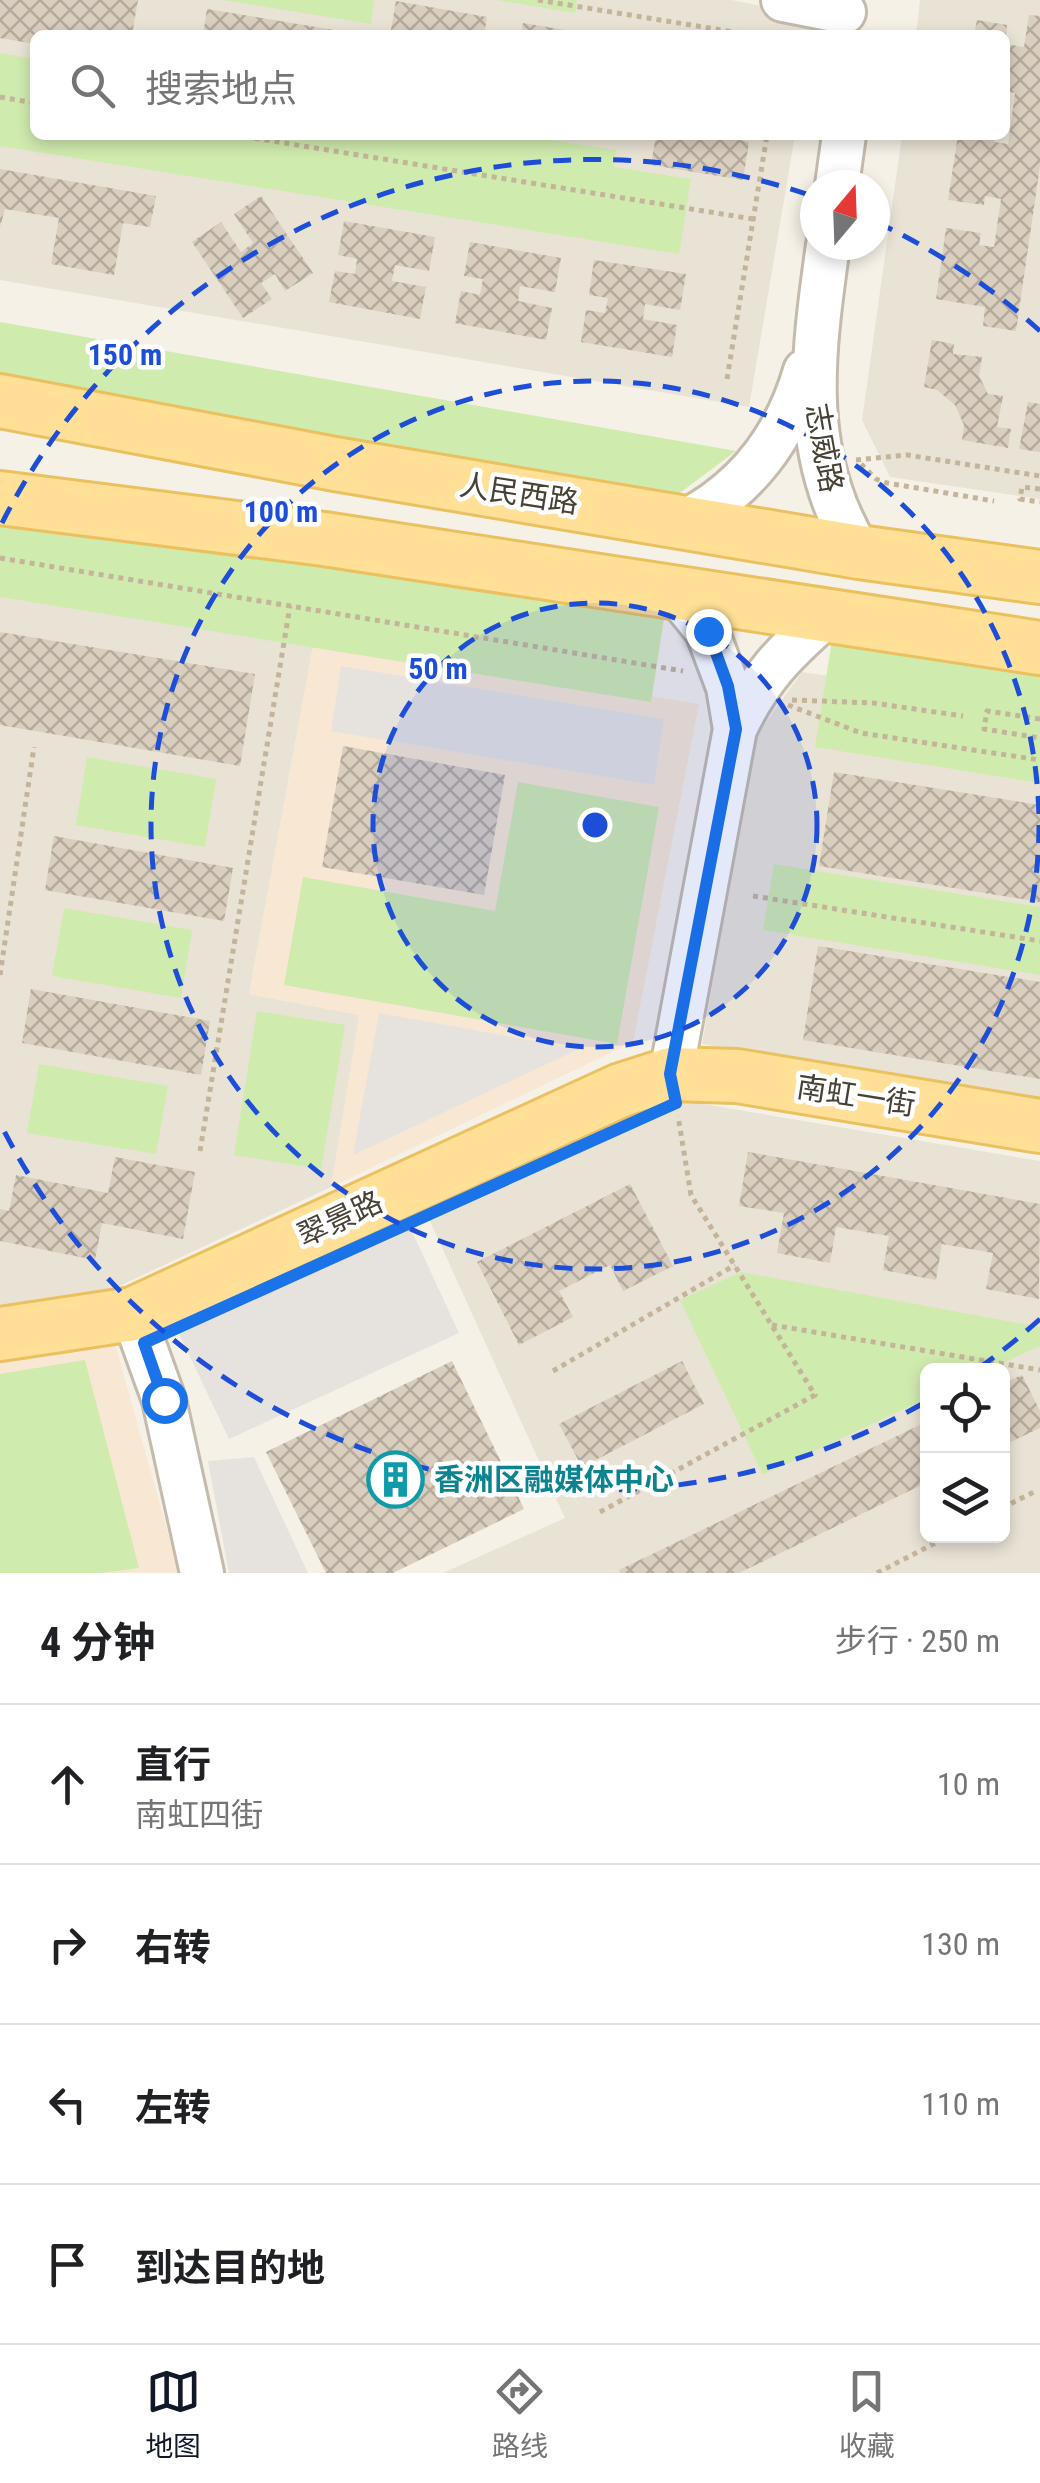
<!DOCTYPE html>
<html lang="zh">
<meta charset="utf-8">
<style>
:root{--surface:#fff;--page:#f6f6f6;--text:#202124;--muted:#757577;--line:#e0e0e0;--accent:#111827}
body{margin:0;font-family:"Roboto Condensed","Noto Sans SC",sans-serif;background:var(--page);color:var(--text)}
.controls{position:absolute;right:30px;bottom:30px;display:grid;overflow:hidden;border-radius:15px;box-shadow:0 5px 15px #0003}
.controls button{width:90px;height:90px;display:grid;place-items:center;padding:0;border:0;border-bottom:2px solid var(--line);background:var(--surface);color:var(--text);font:50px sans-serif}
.compass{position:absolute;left:800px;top:170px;width:90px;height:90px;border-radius:50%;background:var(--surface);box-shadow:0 5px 15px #0003;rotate:19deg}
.stop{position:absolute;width:30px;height:30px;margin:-22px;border:8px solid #1a73e8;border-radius:50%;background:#fff}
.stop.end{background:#1a73e8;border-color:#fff;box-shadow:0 2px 10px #0008}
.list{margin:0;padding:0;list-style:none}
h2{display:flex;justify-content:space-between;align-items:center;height:130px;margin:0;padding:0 40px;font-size:42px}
h2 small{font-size:32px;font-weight:400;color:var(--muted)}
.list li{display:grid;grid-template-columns:65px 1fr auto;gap:30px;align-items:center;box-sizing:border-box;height:160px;padding:0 40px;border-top:2px solid var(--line)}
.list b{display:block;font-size:38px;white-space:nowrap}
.list p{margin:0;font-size:32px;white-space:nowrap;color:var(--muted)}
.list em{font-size:32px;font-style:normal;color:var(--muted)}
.icon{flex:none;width:55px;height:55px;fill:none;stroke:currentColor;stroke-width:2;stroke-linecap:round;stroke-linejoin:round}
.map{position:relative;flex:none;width:1040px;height:1573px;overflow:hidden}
.search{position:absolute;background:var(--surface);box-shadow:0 5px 15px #0003;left:30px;right:30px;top:30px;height:110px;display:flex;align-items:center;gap:25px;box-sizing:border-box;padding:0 35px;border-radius:15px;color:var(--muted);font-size:38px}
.sheet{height:770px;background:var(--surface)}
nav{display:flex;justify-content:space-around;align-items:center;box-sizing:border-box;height:140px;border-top:2px solid var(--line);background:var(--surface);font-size:28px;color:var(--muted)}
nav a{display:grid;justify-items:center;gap:5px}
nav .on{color:var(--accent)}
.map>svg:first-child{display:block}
</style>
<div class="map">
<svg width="1040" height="1573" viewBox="0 0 1040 1573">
<defs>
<pattern id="building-cross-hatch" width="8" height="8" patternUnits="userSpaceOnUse" patternTransform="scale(2.5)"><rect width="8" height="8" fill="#dacfbf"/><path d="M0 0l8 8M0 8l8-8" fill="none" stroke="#b3aa9c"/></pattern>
</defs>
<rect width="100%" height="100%" fill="#f5f1e7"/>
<path fill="#e9e3d5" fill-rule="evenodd" d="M0 0H732L814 17 811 35H35V135H795L749 407 0 280Z
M920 0H1040V499L890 477 862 420 902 135H1005V35H916Z
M0 530 314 641 249 994 360 1015 331 1187 113 1289 0 1305Z
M802 672 1040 707V1105L702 1044 756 736Z
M686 1101 1040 1161V1573H443L565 1518 428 1217ZM928 1370H1002V1536H928Z"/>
<path fill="#f8e7d2" d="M314 641 699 704 633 1042 331 1187 359 1015 249 994Z
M112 1333 179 1573H0V1352Z"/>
<path fill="#d0ebae" d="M223 0H374L371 24Z
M497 0H577L575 13Z
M0 53 35 59V135H519L616 150 614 167 691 179 679 254 0 146Z
M0 322 736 451 665 504 0 392Z
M0 504 665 612 651 702 0 597Z
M833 634 1040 667V783L815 747Z
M87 757 216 779 205 847 76 825Z
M518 782 659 807 617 1044 284 985 303 877 495 911Z
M774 864 1040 907V975L763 930Z
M64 908 192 930 181 998 52 976Z
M257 1011 345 1025 321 1169 234 1155Z
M39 1064 168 1086 156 1154 27 1133Z
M741 1272 1040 1327V1346L987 1370H928L927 1398 763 1475 680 1300Z
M85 1360 139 1568 102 1573H0V1374Z"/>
<path fill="#e6e3df" d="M341 666 664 719 654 785 331 731Z
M379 1013 579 1049 353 1155Z
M403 1212 459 1333 229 1439 172 1319Z
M254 1457 308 1573H229L208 1461Z"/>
<path fill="url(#building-cross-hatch)" d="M0 0H138L132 35H35V44L0 38Z
M396 1 487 17 484 35H390Z
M207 9 352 33V35H203Z
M1029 15 1040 16V166L1016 331 983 326 985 307 936 299 946 228 981 233 979 245 994 247 1001 199 985 196 984 205 948 200 958 135H995L994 142 1008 144 1015 93 1005 91V44L1024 47Z
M977 20 1007 25 1006 35H974Z
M523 23 583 33V35H521Z
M656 135H715L749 142 743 180 651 165Z
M0 169 156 196 150 227 123 223 114 275 51 264 59 218 5 209 0 227Z
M261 196 313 273 285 291 275 274 261 283 272 299 243 318 192 242 221 222 241 252 253 243 234 214Z
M344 221 435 237 429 271 395 265 392 281 426 287 420 319 329 302 335 271 355 274 357 259 338 255Z
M470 242 561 258 555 292 520 286 518 301 552 308 546 340 455 323 461 291 480 295 483 279 464 276Z
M594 260 686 274 680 310 645 304 643 319 677 325 672 357 581 342 586 310 605 313 608 298 589 295Z
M932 340 954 344 953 354 982 357 979 376 988 394 1003 396 997 427 1011 429 1008 448 962 440 964 425 955 405 937 390 924 387Z
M1028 402 1040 404V452L1019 449Z
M0 632 255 674 240 766 0 725Z
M343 746 505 775 484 895 322 867Z
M834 772 1040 805V902L819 866Z
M54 836 233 868 224 921 45 890Z
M818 946 1040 982V1079L803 1040Z
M31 989 210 1021 201 1075 22 1043Z
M748 1152 1040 1204 1039 1299 986 1289 993 1253 942 1244 936 1280 883 1270 889 1236 836 1227 830 1263 777 1253 784 1213 739 1206Z
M115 1157 195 1172 183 1239 102 1223 95 1260 0 1241V1209L9 1211 16 1175 108 1193Z
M630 1184 673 1266 623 1291 610 1265 559 1291 573 1317 519 1345 477 1262Z
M452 1361 524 1509 393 1573H326L266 1452Z
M682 1361 704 1404 582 1467 559 1424Z
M1022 1375 1040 1411V1428L1002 1446V1384Z
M928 1421V1482L739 1573H620L619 1570Z"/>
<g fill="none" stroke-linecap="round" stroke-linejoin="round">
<defs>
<path id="minor" d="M783 0 844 12
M837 185 844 135
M828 245C813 353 798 454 859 552
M684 522C746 490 786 437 805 371
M677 594 707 631 728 687 735 729C759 678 784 653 826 616
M671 1074 735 729
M133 1314 164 1400 202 1573"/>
<path id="major" d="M0 401 335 464 859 552 1040 577
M0 498 324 539 1040 648
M0 1334 133 1314 621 1090 671 1074 737 1076 1040 1126"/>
</defs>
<use href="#minor" stroke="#c4bbac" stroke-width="48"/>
<use href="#major" stroke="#ebc05f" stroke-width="58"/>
<path stroke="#c3b49a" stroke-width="5" stroke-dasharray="5 5" stroke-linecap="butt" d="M538 0 752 35
M0 97 35 103
M235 135 753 219
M727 379 767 135
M856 460 907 455 1040 476
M861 464 876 479 887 483 994 501
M1040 489 1022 487 1020 499 1040 502
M0 558 683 671
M792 700 873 703 963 716
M788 705 861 733 1040 760
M1040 719 987 711 984 729 1040 738
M753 896 1040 941
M0 975 34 747
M200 1151 290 606
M772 1325 1040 1370
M553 1371 735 1265
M1002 1508 1034 1492
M600 1512 815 1395 691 1195 678 1116
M877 1573 949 1536"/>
<use href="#minor" stroke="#fff" stroke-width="42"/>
<use href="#major" stroke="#ffe096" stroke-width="52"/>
</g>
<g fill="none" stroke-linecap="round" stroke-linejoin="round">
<path stroke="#1a73e8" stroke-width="12" d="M164 1400 144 1343 676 1103 670 1074 736 729 728 686 708 631"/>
</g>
<circle cx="595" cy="825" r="222" fill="#1d4ed8" fill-opacity=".12"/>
<g fill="none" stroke="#1d4ed8" stroke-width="5" stroke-dasharray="18 12">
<circle cx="595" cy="825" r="222"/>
<circle cx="595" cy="825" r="444"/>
<path d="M1040 1319A665 665 0 0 1 976 1370M922 1404A665 665 0 0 1 2 1127M2 523A665 665 0 0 1 812 196M876 222A665 665 0 0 1 1040 331"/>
</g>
<defs>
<symbol id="building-ring" viewBox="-11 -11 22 22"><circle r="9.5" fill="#fff" stroke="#0f9aa8" stroke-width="1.5"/><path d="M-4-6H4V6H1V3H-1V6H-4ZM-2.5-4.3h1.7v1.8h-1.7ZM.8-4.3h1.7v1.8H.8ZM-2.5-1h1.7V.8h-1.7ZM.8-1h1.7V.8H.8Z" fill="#0f9aa8"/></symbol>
</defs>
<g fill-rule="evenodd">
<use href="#building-ring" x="364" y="1448" width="63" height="63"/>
</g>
<g text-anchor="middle" stroke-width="9" stroke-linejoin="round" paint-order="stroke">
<g font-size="30" fill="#484136" stroke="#fff">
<text transform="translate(824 448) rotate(80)" y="10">志威路</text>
<text transform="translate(519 494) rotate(9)" y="10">人民西路</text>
<text transform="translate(856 1096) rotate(9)" y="10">南虹一街</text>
<text transform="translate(340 1219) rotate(-25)" y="10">翠景路</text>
</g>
<g font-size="30" font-weight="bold" fill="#0d838f" stroke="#fff" text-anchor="start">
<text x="434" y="1490">香洲区融媒体中心</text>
</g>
</g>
<circle cx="595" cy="825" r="15" fill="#1d4ed8" stroke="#fff" stroke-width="5"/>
<g font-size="30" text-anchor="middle" font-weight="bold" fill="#1d4ed8" stroke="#fff" stroke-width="9" stroke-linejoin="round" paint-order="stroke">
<text x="125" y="365">150 m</text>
<text x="281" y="522">100 m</text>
<text x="438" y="679">50 m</text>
</g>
</svg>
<div class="controls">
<button><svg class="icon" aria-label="locate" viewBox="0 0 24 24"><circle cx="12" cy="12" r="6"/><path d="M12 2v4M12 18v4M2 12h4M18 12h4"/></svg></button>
<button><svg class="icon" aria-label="layers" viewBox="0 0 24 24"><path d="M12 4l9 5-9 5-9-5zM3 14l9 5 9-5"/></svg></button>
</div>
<svg class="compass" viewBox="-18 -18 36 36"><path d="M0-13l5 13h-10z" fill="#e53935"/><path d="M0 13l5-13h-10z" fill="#757577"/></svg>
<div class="stop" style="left:164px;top:1400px"></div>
<div class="stop end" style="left:708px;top:631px"></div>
<div class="search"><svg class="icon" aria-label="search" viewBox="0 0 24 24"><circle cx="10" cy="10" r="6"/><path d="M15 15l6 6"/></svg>搜索地点</div>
</div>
<section class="sheet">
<h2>4 分钟<small>步行 · 250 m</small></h2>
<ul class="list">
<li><svg class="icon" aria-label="ahead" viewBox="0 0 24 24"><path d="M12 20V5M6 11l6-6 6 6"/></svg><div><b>直行</b><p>南虹四街</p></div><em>10 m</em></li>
<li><svg class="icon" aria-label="right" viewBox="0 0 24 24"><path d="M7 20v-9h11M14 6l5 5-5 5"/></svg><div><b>右转</b></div><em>130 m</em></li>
<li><svg class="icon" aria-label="left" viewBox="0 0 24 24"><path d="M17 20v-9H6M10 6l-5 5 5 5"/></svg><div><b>左转</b></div><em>110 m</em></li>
<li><svg class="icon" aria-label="arrive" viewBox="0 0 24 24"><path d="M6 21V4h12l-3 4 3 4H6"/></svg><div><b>到达目的地</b></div></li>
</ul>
</section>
<nav>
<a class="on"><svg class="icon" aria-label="map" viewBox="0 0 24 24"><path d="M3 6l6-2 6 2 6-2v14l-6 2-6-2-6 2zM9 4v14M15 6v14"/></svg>地图</a>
<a><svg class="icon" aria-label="directions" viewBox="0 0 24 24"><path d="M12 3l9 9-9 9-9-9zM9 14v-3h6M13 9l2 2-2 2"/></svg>路线</a>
<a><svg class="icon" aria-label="saved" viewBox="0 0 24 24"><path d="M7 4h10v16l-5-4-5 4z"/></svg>收藏</a>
</nav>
